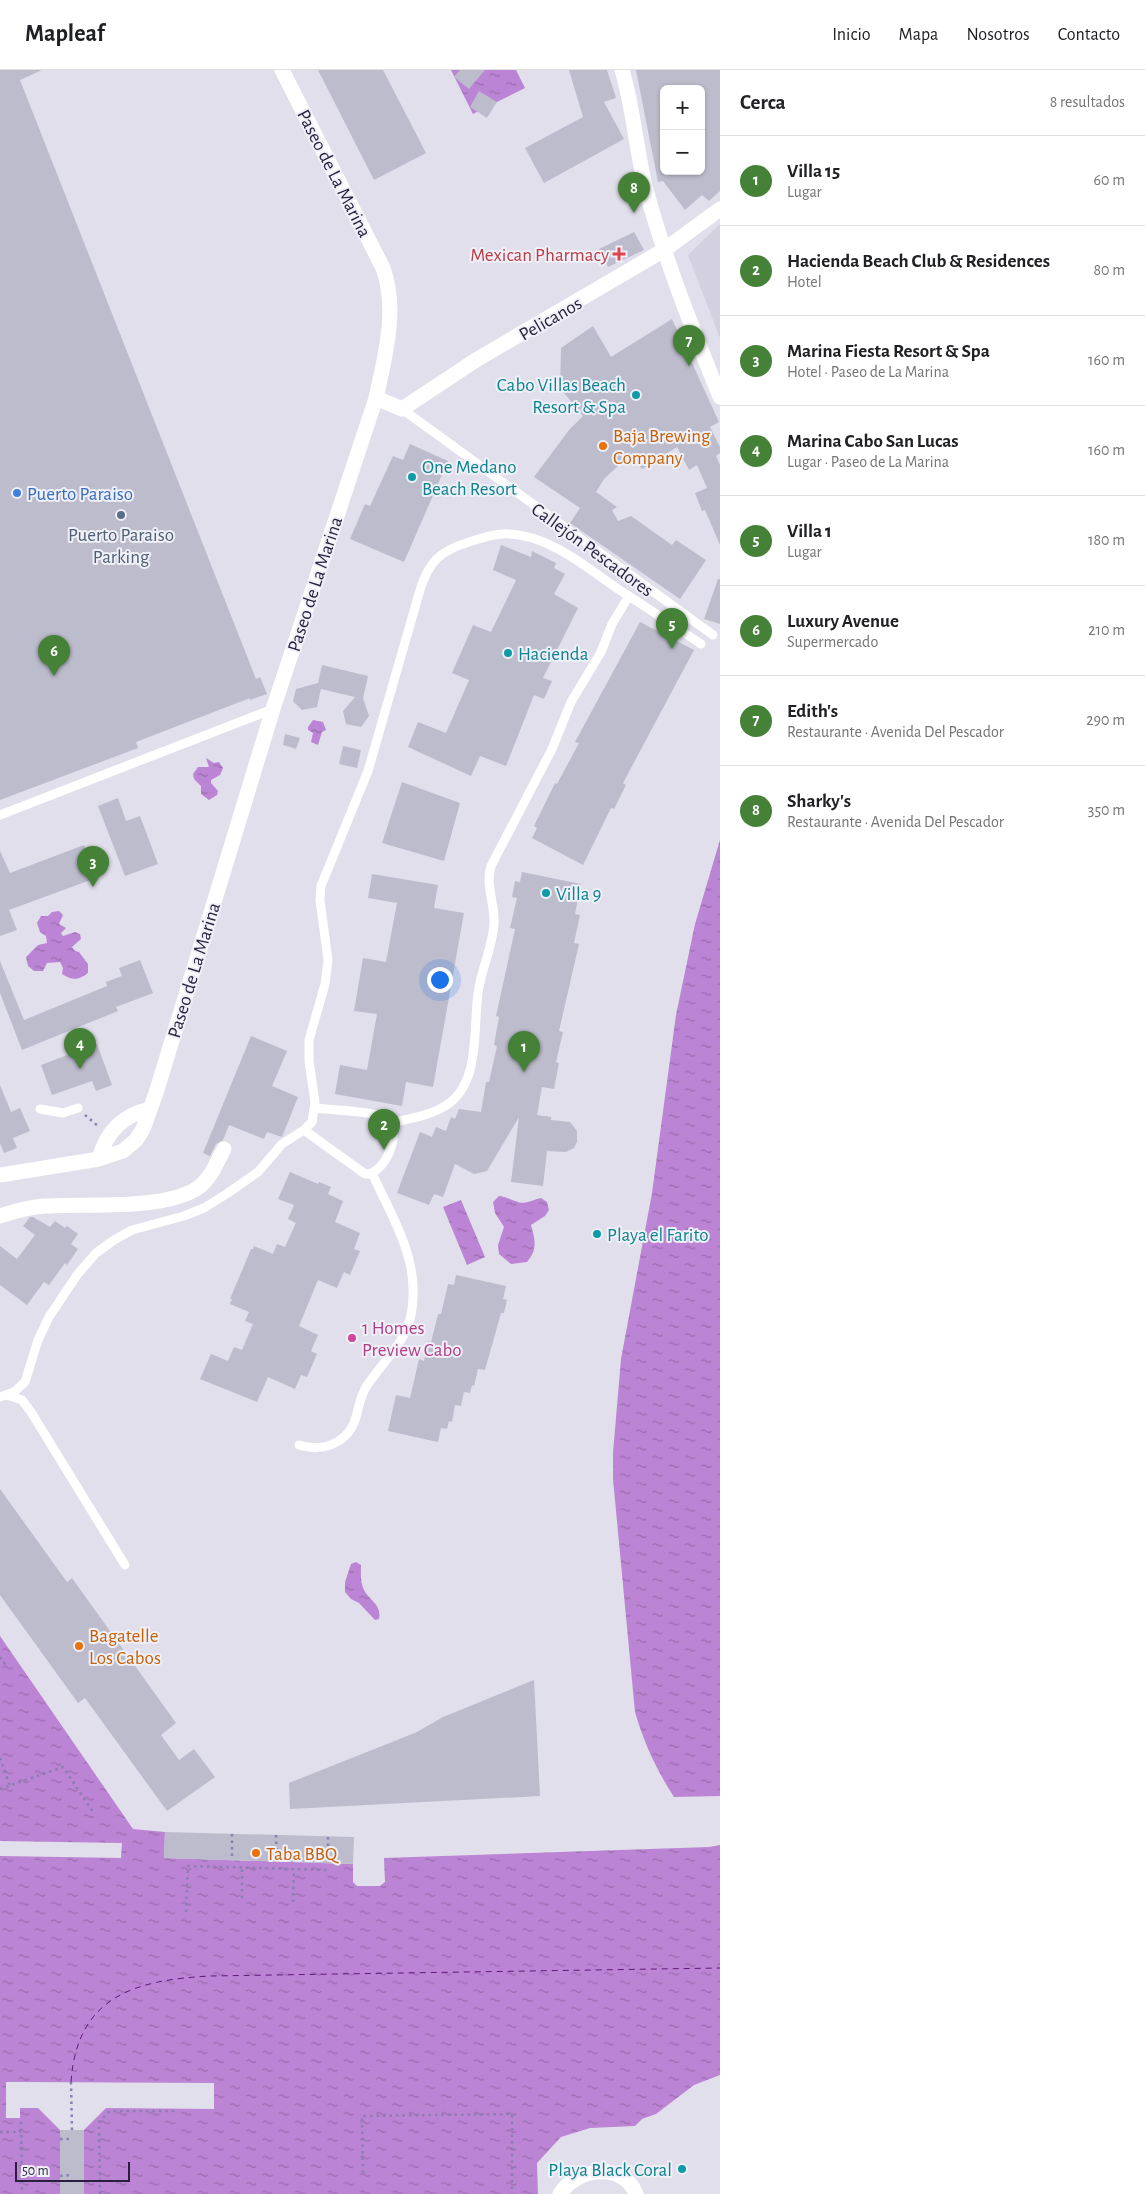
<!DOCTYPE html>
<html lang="es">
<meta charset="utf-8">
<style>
:root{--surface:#fff;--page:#f6f6f6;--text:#202124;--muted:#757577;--line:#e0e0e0;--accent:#458238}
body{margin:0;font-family:"Alegreya Sans",sans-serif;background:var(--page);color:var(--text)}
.controls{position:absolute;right:15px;top:15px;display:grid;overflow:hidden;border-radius:8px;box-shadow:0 1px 4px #0004}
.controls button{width:45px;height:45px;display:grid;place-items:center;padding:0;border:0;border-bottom:1px solid var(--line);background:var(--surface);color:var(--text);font:25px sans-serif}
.scale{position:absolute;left:15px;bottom:12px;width:115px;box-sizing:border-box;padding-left:5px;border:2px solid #281f3c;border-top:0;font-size:14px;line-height:18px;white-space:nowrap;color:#281f3c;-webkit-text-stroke:4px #f0f0f8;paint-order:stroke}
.you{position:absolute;left:439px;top:909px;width:18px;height:18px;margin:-12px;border:4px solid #fff;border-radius:50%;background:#1a73e8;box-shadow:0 0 0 8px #1a73e833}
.badge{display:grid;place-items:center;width:32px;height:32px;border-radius:50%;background:var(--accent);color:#fff;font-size:16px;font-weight:700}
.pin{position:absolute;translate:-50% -41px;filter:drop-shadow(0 1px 2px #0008)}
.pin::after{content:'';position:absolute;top:26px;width:18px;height:15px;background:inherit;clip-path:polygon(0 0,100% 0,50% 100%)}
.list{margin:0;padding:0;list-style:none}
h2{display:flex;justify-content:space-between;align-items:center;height:65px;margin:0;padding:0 20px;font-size:21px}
h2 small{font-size:16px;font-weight:400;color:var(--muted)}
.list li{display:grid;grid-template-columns:32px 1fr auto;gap:15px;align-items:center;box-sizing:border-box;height:90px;padding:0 20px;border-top:1px solid var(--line)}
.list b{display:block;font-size:19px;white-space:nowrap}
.list p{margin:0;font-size:16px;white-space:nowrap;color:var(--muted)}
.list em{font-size:16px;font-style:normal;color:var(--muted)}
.map{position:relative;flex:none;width:720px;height:2124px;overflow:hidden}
header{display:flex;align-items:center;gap:30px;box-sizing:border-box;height:70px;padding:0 25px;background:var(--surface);border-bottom:1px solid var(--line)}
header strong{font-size:24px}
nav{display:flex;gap:28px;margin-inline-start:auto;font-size:18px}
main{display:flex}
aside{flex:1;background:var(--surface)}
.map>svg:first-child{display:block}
</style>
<header>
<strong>Mapleaf</strong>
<nav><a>Inicio</a><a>Mapa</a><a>Nosotros</a><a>Contacto</a></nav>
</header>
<main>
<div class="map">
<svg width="720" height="2124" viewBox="0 0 720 2124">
<defs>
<pattern id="water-ripples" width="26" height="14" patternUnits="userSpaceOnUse" patternTransform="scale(1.25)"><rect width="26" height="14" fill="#bc84d4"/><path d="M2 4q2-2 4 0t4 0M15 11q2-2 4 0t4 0" fill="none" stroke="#996bad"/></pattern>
</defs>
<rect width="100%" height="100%" fill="#e1dfeb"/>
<path fill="#d3d0df" d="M720 154V268L688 185Z"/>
<path fill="url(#water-ripples)" d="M451 0H516L525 18 473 44Z
M313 650 323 652 326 660 322 662 318 675 311 672 313 663 308 660V657Z
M206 688 214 693 219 692 223 698 220 705 211 710V713L218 721 217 725 209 730 201 724V716L194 709 193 704 198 697H209Z
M720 770V1726L674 1727C656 1699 644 1673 635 1642L613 1409V1383L621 1289 652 1123 676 945 695 854Z
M59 841 63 845 59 854 66 858 61 863 63 866 75 862 80 864 81 869 72 877 75 881 79 882 88 894V903C79 910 72 911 62 904L63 898 60 892 47 893 43 901H34L28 896 26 887 38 875 47 873 46 866 40 862 37 853 41 846H48L52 842Z
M499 1126C507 1127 511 1130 518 1132 524 1135 535 1129 541 1128L547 1132 549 1140 545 1146 531 1155C535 1170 538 1179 527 1192L511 1194 499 1184 498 1175 504 1157 495 1143 493 1132Z
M461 1130 485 1187 467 1195 443 1137Z
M356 1492 361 1495C361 1503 360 1512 364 1520 370 1531 382 1535 379 1549L375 1550 359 1533 351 1529 345 1522V1512L351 1494Z
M0 1566 133 1759 165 1762 164 1788 353 1794V1812L357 1816H380L385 1812 384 1788 709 1777 720 1775V2005L694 2015 656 2044 642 2049 635 2056 590 2058 561 2067 537 2093 538 2124H84V2060L106 2038 214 2039V2013L20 2012V2038H38L60 2060V2124H0Z"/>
<path fill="#e1dfeb" d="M0 1771 122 1773 121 1788 0 1786Z
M6 2012H20V2048H6Z"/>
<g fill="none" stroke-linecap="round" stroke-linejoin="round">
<path stroke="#5f177b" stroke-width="1" stroke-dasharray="6 5" stroke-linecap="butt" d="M71 2012C77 1926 135 1910 210 1906L720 1898"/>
</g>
<path fill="#bdbccc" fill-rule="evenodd" d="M0 0H42L20 10 256 609 260 607 267 624 250 630V628L136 672 138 678 0 730Z
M318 0H383L426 83 374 110Z
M460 0H485L469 19 454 7Z
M569 0H607L616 28 604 32 624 69 544 113 525 78 583 47Z
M636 0H720V121L709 131 702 125 685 140 663 111 658 112ZM664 19H701V101H664Z
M479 21 497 32 487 48 470 37Z
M634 162 644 180 608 197 599 179Z
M672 249 719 352 710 357 720 377V383L716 386 720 395V475L705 440 702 441 695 423 707 418 697 395 689 400 677 377 642 399 631 384 604 409 596 422 617 437 612 440 618 451 631 446 672 475 676 470 706 490 680 529 570 453 580 438 534 407 569 360 583 346 560 318 561 278 593 256 611 287Z
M410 374 448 391 404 492 350 469 365 434 370 436 393 386 403 390Z
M501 475 531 487 532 481 556 493 554 498 565 504 554 524 578 538 543 608 552 611 544 629 534 625 506 696 480 686 471 706 408 677 418 652 446 663 469 610 452 603 473 555 491 562 516 510 493 500Z
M718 509H720V554L704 549Z
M640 552 694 580 623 713 626 715 614 739 611 738 583 795 532 768 537 758 534 756 555 713 557 714 579 673 575 672Z
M322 595 368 606 363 628 369 646 361 657 346 654 343 641 355 627 321 619 317 637 302 640 293 631 296 619 318 613Z
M285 664 300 668 296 679 283 675Z
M343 676 361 680 357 698 339 694Z
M402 712 460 733 444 791 382 773Z
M118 728 126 751 140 746 158 794 125 806 98 736Z
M84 775 96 808 9 840 17 860 0 866V781L10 803Z
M522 802 581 814 575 844 580 845 574 873 579 874 559 961 563 962 556 992 559 993 554 1019 542 1017 537 1045 551 1047V1050L570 1052 577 1061V1072L574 1078 566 1082 547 1081 543 1116 511 1112 519 1047 487 1101 474 1104 455 1094 443 1127 434 1124 429 1135 397 1123 420 1062 432 1067 436 1057 446 1061 451 1047 455 1049 459 1039 481 1042 486 1012H489L497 976 494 975 499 947 496 946 515 859 510 858 517 828 512 827 515 811 520 812Z
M372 804 438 815 434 838 464 843 433 1017 406 1012 402 1036 335 1024 340 995 367 1000 377 944 354 941 363 888 386 892 397 833 368 828Z
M140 890 153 923 116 937 118 941 22 980 0 923V891L24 950 107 916 106 912 122 906 119 898Z
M251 966 287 981 272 1016 298 1027 282 1067 267 1062 264 1069 229 1055 223 1070 216 1074 210 1086 203 1083Z
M97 974 112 1015 96 1021 92 1011 52 1025 41 995Z
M0 1015 11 1042 20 1038 30 1061 13 1068 17 1078 4 1083 0 1073Z
M290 1102 318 1114 319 1112 331 1117 328 1124 343 1131 335 1152 360 1163 354 1179 360 1181 350 1205 344 1202 337 1218 318 1210 299 1256 318 1265 311 1281 317 1284 307 1307 301 1305 295 1319 268 1307 257 1332 200 1309 211 1284 228 1291 234 1277 242 1280 253 1254 245 1251 249 1242 230 1234 232 1229H230L251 1179H253L254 1176 273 1184 277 1174 285 1177 296 1153 288 1149 294 1135 278 1129Z
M30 1147H33L50 1157 55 1151 65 1158 67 1156 78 1164 71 1174 78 1179 67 1195 65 1193 49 1215 44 1212 27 1235 0 1215V1176L17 1189 35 1165 23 1156Z
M456 1205 506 1216 503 1229 507 1230 504 1243H501L485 1300 478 1299 474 1316 472 1315 470 1323 464 1322 461 1336 455 1335 452 1352 449 1351 447 1359 441 1358 438 1372 388 1361 396 1325 410 1328 419 1289 424 1291 428 1271 431 1272 438 1244H441L448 1214 454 1215Z
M0 1419 67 1512 72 1508 176 1653 161 1665 179 1690 194 1679 215 1707 167 1741 85 1628 78 1633 0 1525Z
M534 1610 540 1726 290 1739 289 1713 417 1662 443 1647Z
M165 1762 354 1767 353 1794 164 1788Z
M60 2060H84V2124H60Z"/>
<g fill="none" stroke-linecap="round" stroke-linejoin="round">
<path stroke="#8a7eb1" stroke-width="2.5" stroke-dasharray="2.5 4" stroke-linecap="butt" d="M85 1045 98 1056
M0 1587 7 1597
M0 1688 10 1716
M0 1719 63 1697 93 1742
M232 1764V1790
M276 1765 277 1792
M328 1767V1793
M242 1828V1797
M293 1832 294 1799
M186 1842 188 1796 328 1800
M71 2012 72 2060
M21 2052 22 2124
M0 2062H21
M60 2069H72
M363 2103 362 2046 512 2044V2124
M60 2106 72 2105
M100 2124 99 2052 110 2041H178"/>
<path stroke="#fff" stroke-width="9" d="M402 339 713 565
M0 745 273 639
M40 1039 63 1043 78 1038
M390 1053C408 1049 429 1046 445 1036 481 1015 473 958 478 923 481 899 493 877 494 853 495 834 485 814 491 796L552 679 571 632 601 582 612 554 629 526
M304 1060 365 1104C385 1105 403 1062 387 1049 377 1041 330 1040 315 1038
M7 1325 22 1330 31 1342 125 1495
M0 1327 14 1322 25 1312 38 1270 49 1247 77 1205 96 1183 114 1170 132 1160 184 1146 204 1138 228 1123 258 1102 282 1074 304 1060 312 1052 315 1032 309 991V970L325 914 328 890 320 830 321 816 368 701 420 520C429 491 440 481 469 472 482 468 496 463 510 464 550 466 586 497 618 519 646 537 673 555 701 574
M299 1375C320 1382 344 1375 354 1353 359 1340 359 1326 368 1314 393 1278 415 1267 413 1217 412 1177 388 1139 372 1103"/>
<path stroke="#fff" stroke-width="15" d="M622 0C634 40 636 82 647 123 666 193 693 260 720 327
M376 328 402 339 476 290 664 180 720 139
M99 1089C106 1062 123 1045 150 1039
M0 1105 99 1089 123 1081 136 1070 143 1059 156 1023 273 639 376 328C385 287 398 239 383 198L282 0
M0 1146C15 1141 29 1137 45 1136 86 1133 166 1141 199 1117 211 1108 217 1092 224 1079
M560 2124C576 2098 623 2091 636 2124"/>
</g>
<path fill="#e0444e" stroke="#f0f0f8" stroke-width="2" d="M616.5 176.5h5v5h5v5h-5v5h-5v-5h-5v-5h5z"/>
<g fill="#0f9aa8" stroke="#f0f0f8" stroke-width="2">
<circle cx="636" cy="325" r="5"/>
<circle cx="412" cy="407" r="5"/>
<circle cx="508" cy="583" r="5"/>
<circle cx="546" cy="823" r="5"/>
<circle cx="597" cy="1164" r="5"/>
<circle cx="682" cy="2099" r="5"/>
</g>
<g fill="#e8710a" stroke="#f0f0f8" stroke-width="2">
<circle cx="603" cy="376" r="5"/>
<circle cx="79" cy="1576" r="5"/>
<circle cx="256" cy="1783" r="5"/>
</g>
<circle fill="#3f7fe0" stroke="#f0f0f8" stroke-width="2" cx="17" cy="423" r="5"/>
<circle fill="#5c6f8a" stroke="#f0f0f8" stroke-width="2" cx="121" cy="445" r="5"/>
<circle fill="#d1479c" stroke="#f0f0f8" stroke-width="2" cx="352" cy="1268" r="5"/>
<g text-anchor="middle" stroke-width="4" stroke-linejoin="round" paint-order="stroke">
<g font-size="19" fill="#281f3c" stroke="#f0f0f8">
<text transform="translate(335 103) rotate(63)" y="7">Paseo de La Marina</text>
<text transform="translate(550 248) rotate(-30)" y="7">Pelicanos</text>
<text transform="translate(593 479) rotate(36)" y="7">Callejón Pescadores</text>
<text transform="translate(314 514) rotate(-72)" y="7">Paseo de La Marina</text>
<text transform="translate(193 900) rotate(-73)" y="7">Paseo de La Marina</text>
</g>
<g font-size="19" fill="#be3a42" stroke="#f0f0f8" text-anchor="end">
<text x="609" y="191">Mexican Pharmacy</text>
</g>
<g font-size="19" fill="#0d838f" stroke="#f0f0f8" text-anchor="start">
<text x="626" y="321" text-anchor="end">Cabo Villas Beach<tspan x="626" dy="22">Resort &amp; Spa</tspan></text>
<text x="422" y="403">One Medano<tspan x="422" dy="22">Beach Resort</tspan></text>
<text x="518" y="590">Hacienda</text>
<text x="556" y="830">Villa 9</text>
<text x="607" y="1171">Playa el Farito</text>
<text x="672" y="2106" text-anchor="end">Playa Black Coral</text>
</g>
<g font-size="19" fill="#c56008" stroke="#f0f0f8" text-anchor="start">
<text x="613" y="372">Baja Brewing<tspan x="613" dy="22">Company</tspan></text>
<text x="89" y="1572">Bagatelle<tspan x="89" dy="22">Los Cabos</tspan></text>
<text x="266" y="1790">Taba BBQ</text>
</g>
<g font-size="19" fill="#366cbe" stroke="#f0f0f8" text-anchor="start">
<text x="27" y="430">Puerto Paraiso</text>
</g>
<g font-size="19" fill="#4e5e75" stroke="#f0f0f8">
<text x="121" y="471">Puerto Paraiso<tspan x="121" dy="22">Parking</tspan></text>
</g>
<g font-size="19" fill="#b23c85" stroke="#f0f0f8" text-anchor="start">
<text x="362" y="1264">1 Homes<tspan x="362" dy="22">Preview Cabo</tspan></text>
</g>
</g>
</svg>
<div class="controls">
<button>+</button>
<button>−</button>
</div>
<div class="scale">50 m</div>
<div class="you"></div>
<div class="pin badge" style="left:524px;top:1002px">1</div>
<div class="pin badge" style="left:384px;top:1080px">2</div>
<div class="pin badge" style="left:93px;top:817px">3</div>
<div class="pin badge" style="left:80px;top:999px">4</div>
<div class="pin badge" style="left:672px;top:579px">5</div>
<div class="pin badge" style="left:54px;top:606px">6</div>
<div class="pin badge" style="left:689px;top:296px">7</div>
<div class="pin badge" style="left:634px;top:143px">8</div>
</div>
<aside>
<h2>Cerca<small>8 resultados</small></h2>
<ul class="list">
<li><span class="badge">1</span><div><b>Villa 15</b><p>Lugar</p></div><em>60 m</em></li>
<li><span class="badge">2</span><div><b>Hacienda Beach Club &amp; Residences</b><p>Hotel</p></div><em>80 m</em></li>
<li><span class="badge">3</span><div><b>Marina Fiesta Resort &amp; Spa</b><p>Hotel · Paseo de La Marina</p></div><em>160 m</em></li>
<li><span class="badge">4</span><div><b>Marina Cabo San Lucas</b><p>Lugar · Paseo de La Marina</p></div><em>160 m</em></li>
<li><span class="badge">5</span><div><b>Villa 1</b><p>Lugar</p></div><em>180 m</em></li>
<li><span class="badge">6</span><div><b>Luxury Avenue</b><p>Supermercado</p></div><em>210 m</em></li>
<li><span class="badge">7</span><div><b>Edith's</b><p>Restaurante · Avenida Del Pescador</p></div><em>290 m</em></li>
<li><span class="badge">8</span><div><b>Sharky's</b><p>Restaurante · Avenida Del Pescador</p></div><em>350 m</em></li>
</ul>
</aside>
</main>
